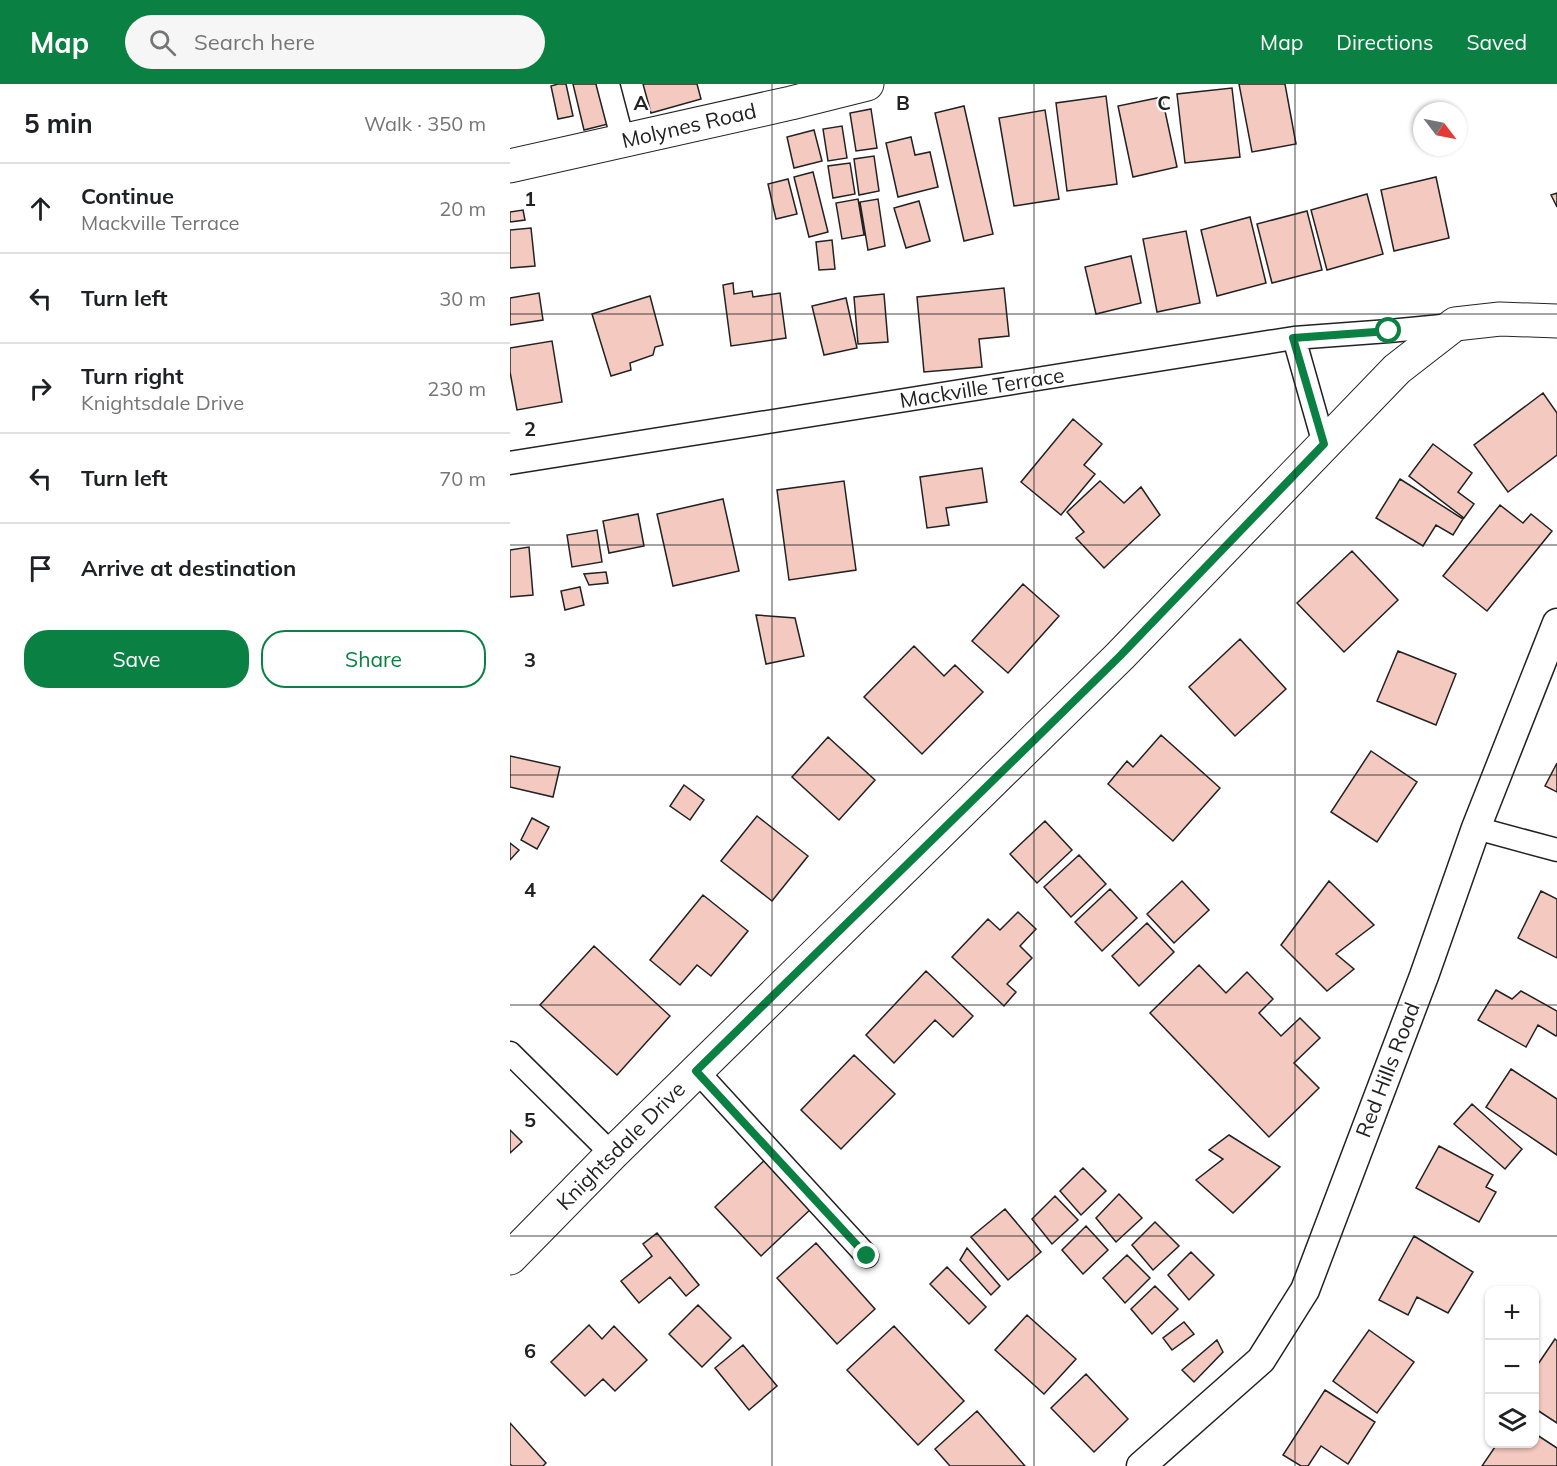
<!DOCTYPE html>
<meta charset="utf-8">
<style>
:root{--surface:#fff;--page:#f6f6f6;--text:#202124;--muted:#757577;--line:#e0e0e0;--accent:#0b8043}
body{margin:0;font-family:Mulish,sans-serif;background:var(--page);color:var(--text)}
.controls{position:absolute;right:18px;bottom:18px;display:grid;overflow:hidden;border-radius:12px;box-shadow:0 2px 4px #0004}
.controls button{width:54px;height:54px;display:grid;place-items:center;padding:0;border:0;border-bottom:2px solid var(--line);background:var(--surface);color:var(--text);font:30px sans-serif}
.compass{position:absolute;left:903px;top:18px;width:54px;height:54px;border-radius:50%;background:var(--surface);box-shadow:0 2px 4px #0004;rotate:122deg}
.stop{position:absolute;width:18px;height:18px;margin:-14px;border:4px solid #0b8043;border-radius:50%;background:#fff}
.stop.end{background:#0b8043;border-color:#fff;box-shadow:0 2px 6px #0008}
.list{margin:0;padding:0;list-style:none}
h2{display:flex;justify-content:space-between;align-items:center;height:78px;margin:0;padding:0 24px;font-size:26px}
h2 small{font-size:20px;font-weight:400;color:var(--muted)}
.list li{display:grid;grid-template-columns:39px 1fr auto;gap:18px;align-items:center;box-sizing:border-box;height:90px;padding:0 24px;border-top:2px solid var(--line)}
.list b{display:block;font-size:22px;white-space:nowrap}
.list p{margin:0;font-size:20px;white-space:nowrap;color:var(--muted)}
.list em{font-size:20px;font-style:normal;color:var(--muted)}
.actions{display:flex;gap:12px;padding:18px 24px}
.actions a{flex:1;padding:14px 0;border:2px solid var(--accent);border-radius:24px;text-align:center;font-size:21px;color:var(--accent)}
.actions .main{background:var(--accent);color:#fff}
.icon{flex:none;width:33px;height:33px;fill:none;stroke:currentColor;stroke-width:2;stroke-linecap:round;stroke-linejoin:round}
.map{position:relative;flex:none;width:1047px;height:1382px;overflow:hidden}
header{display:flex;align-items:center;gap:36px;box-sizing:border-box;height:84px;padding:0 30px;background:var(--accent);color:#fff}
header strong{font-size:28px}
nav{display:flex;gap:33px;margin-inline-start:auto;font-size:21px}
.search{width:420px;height:54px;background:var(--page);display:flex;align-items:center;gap:15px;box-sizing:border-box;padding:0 21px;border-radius:33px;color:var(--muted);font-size:22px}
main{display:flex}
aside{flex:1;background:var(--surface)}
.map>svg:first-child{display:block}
</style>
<header>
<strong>Map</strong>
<div class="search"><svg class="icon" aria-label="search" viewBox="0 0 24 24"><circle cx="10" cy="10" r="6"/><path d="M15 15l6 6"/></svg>Search here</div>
<nav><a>Map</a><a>Directions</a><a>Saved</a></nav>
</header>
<main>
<aside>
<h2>5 min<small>Walk · 350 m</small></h2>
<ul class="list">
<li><svg class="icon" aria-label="ahead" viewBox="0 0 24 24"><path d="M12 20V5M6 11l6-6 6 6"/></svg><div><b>Continue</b><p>Mackville Terrace</p></div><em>20 m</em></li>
<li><svg class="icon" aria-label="left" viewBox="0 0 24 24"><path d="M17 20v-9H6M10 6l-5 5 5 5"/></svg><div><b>Turn left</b></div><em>30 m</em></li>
<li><svg class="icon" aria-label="right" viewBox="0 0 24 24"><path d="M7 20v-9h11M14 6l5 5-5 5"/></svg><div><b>Turn right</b><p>Knightsdale Drive</p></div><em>230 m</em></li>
<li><svg class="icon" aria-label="left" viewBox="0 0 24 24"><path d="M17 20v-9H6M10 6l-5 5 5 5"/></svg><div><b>Turn left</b></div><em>70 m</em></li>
<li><svg class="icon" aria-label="arrive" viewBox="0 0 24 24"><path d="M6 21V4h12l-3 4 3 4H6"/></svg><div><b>Arrive at destination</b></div></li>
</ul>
<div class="actions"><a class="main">Save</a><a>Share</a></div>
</aside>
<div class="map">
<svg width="1047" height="1382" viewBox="0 0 1047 1382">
<rect width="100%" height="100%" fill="#fff"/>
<path fill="#f3c9c0" stroke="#222" stroke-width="1.5" d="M48 0H56L63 32 48 35 41 2Z
M63 0H88L98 40 74 46Z
M133 0H187L191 15 141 29Z
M729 0H775L786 60 742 68Z
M722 4 730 73 675 79 667 10Z
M596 12 607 100 557 107 546 19Z
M652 13 667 83 623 93 608 22Z
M454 22 483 150 454 157 425 29Z
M361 25 367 64 346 67 340 29Z
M535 26 549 115 504 122 489 34Z
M332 42 337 74 318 77 313 45Z
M304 46 312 77 284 84 277 53Z
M401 53 405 71 420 68 428 103 388 113 376 59Z
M364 72 369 107 349 111 344 75Z
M340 79 345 110 323 114 318 82Z
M303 88 318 148 299 153 284 93Z
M926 93 939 154 884 167 871 106Z
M278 95 287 130 266 135 258 100Z
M1047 109V123L1041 111Z
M857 110 873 170 817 186 801 126Z
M348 115 354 151 332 155 326 119Z
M368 115 375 162 358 166 350 118Z
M409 117 420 157 396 164 384 124Z
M13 126 15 136 0 138V128Z
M797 127 812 186 762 199 747 140Z
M740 133 756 199 707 212 691 146Z
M21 144 25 182 0 184V146Z
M676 147 690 219 647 228 633 155Z
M322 156 325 185 309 186 306 158Z
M621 172 631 219 586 230 575 183Z
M223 199 224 210 242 207 243 213 270 209 276 254 221 262 213 201Z
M494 204 499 252 469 255 472 283 414 288 407 213Z
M29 209 33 236 0 241V214Z
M374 210 378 258 348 260 344 213Z
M140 212 153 261 145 263 143 271 120 279 121 286 101 292 82 230Z
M336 214 347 264 314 271 302 222Z
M42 257 52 318 7 326 0 288V264Z
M1033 309 1047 329V371L998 408 964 361Z
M563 335 592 360 574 381 585 390 551 431 511 398Z
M923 360 962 389 948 408 964 420 954 434 899 392Z
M472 384 477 418 436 424 439 441 417 444 410 393Z
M890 395 953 435 943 451 926 441 913 462 866 434Z
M334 397 346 486 279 496 267 406Z
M590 397 614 419 631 403 650 431 594 484 566 454 574 448 557 428Z
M213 415 229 487 163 502 147 430Z
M990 421 1013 439 1021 430 1042 447 977 527 933 492Z
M128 430 134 462 99 469 93 437Z
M87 446 92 478 62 483 57 451Z
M19 463 23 511 0 513V466Z
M842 467 888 516 834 568 787 519Z
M96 488 98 499 79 501 74 490Z
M513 500 549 532 498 589 462 557Z
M70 503 74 521 55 526 51 507Z
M246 531 285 534 294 572 256 580Z
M730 555 776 605 725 652 679 603Z
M404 562 434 592 445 581 473 608 412 670 354 613Z
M888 567 946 590 926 641 867 617Z
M651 651 710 704 663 757 598 700 617 677 623 683Z
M318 653 365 696 329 736 282 693Z
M861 667 907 698 867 758 821 728Z
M0 672 50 683 43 713 0 703Z
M1047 679V708L1035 702Z
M174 701 194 716 180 736 160 722Z
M247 732 298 772 262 817 211 777Z
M22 734 39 743 27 765 11 756Z
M535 737 562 766 527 799 500 770Z
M0 759 9 766 0 776Z
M569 771 596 800 561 833 534 803Z
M672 797 699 826 664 859 637 830Z
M819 797 864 841 826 870 844 885 817 907 771 861Z
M600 805 627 834 592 867 565 838Z
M1031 807 1047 815V874L1008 854Z
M193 811 238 847 201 892 187 881 170 901 140 876Z
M508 828 526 845 510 862 522 874 497 900 506 908 494 922 442 873 478 835 490 846Z
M637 839 664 868 629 902 602 872Z
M84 862 160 932 107 991 30 921Z
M689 881 716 909 737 888 763 915 749 929 771 952 790 934 810 954 784 979 809 1004 759 1053 640 929Z
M416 887 463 932 443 953 425 936 384 979 356 951Z
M986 906 1002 915 1011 907 1047 927V951L1046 952 1028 941 1016 963 968 936Z
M344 971 385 1010 331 1065 291 1026Z
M1001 985 1047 1015V1071L976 1023Z
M962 1020 1012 1065 995 1085 944 1040Z
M0 1046 12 1058 0 1069Z
M719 1051 770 1083 723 1129 686 1096 713 1075 699 1066Z
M929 1062 983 1091 976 1103 986 1108 969 1138 906 1104Z
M257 1074 303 1123 251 1172 205 1123Z
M573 1084 596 1107 571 1131 550 1107Z
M609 1110 632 1134 606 1158 586 1134Z
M545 1112 568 1136 542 1160 522 1135Z
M495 1125 531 1168 498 1196 461 1153Z
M645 1138 669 1162 643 1186 622 1161Z
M576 1142 598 1166 573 1190 552 1166Z
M147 1149 189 1201 176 1212 160 1193 129 1219 111 1197 142 1172 133 1160Z
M904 1152 963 1188 938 1229 907 1213 898 1231 869 1216Z
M306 1159 365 1225 327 1260 267 1194Z
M457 1164 490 1202 481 1211 450 1176Z
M681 1168 704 1191 679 1216 658 1191Z
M617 1171 640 1194 615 1219 593 1194Z
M437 1183 476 1223 459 1240 420 1200Z
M645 1202 668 1225 642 1250 621 1225Z
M188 1221 221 1254 192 1283 159 1250Z
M517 1231 566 1275 534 1310 485 1266Z
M674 1238 684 1250 662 1266 653 1254Z
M79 1241 92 1255 104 1242 137 1276 105 1307 93 1295 75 1312 41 1278Z
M384 1242 454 1317 408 1361 337 1286Z
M859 1246 904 1278 867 1329 823 1297Z
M1045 1255 1047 1257V1339L1024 1324V1286Z
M707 1256 713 1268 684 1298 672 1286Z
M233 1261 267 1302 239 1326 205 1284Z
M576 1290 618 1335 584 1368 541 1324Z
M815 1306 865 1338 838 1380 811 1362 798 1382H791L773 1371Z
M467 1327 515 1382H440L425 1365Z
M0 1339 36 1379 33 1382H2L0 1380Z
M1024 1349 1047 1364V1382H972L987 1360H1024Z"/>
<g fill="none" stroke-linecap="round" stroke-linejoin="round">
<defs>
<path id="minor" d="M98 0 113 57
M784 254 814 360
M0 379 784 254 879 247 942 241
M966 744 1047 766
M0 969 102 1070
M187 987 357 1172"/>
<path id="tertiary" d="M631 1382 751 1276 795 1206 914 892 966 744 1047 539"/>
<path id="secondary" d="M0 82 281 19 357 0
M0 1174 102 1070 610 572 887 285 945 240 990 235 1047 237"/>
</defs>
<use href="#minor" stroke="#222" stroke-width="25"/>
<use href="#tertiary" stroke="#222" stroke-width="31"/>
<use href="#secondary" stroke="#222" stroke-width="35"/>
<use href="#minor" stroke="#fff" stroke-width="22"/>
<use href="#tertiary" stroke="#fff" stroke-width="28"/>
<use href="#secondary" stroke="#fff" stroke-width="33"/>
</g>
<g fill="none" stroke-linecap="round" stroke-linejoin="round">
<path stroke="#0b8043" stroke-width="8" d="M357 1172 186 987 610 572 814 360 783 254 879 247"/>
</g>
<path fill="none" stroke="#222" stroke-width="1.5" stroke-opacity="0.55" d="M262 0V1382M524 0V1382M785 0V1382M0 230H1047M0 461H1047M0 691H1047M0 921H1047M0 1152H1047"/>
<g text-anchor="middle" stroke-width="4.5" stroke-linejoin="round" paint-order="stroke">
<g font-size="21" fill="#222" stroke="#fff">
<text transform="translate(179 42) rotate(-13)" y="7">Molynes Road</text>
<text transform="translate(472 304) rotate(-9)" y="7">Mackville Terrace</text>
<text transform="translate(878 986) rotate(-69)" y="7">Red Hills Road</text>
<text transform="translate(111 1062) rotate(-45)" y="7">Knightsdale Drive</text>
</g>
</g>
<g font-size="20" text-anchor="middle" font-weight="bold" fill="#222" stroke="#fff" stroke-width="4.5" stroke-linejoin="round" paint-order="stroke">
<text x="131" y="26">A</text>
<text x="393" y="26">B</text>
<text x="654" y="26">C</text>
<text x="20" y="122">1</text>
<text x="20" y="352">2</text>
<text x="20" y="583">3</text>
<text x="20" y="813">4</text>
<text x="20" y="1043">5</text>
<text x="20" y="1274">6</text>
</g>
</svg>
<div class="controls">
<button>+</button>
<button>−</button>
<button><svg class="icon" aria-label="layers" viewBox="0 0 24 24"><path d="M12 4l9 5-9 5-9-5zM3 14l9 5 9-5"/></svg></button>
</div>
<svg class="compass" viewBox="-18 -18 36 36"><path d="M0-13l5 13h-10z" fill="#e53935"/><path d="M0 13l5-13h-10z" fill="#757577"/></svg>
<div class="stop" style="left:879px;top:247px"></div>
<div class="stop end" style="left:357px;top:1172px"></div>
</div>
</main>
